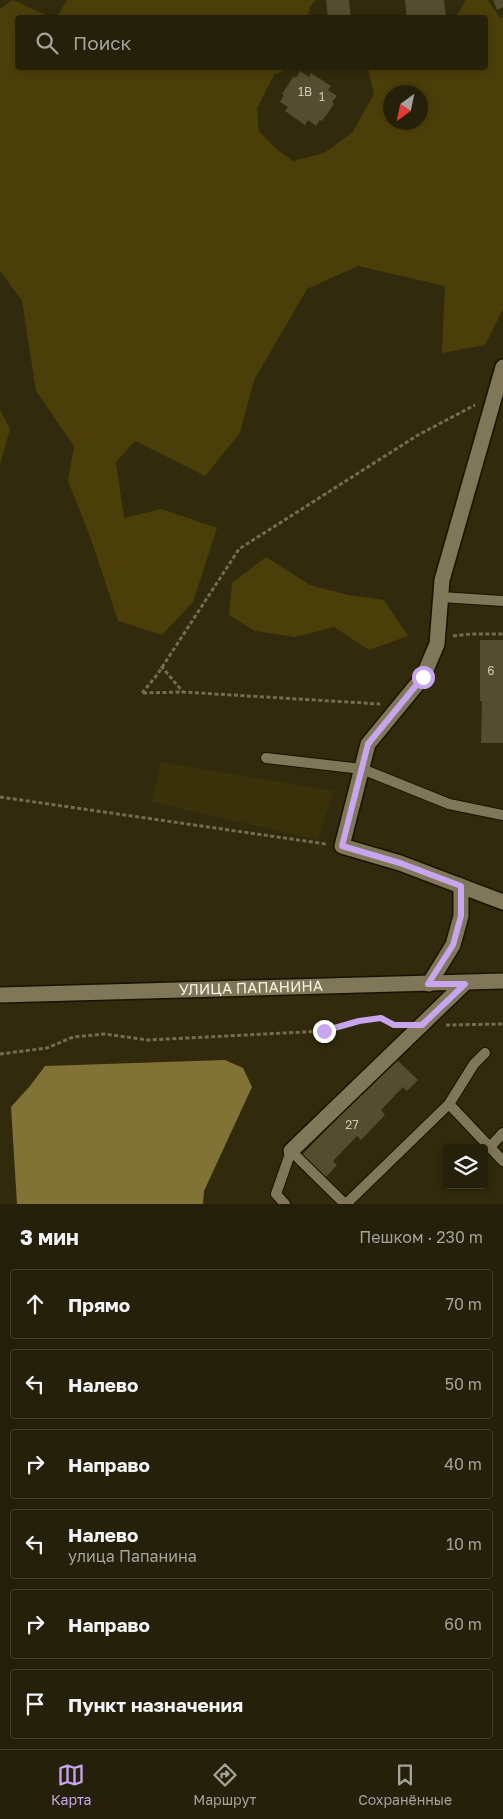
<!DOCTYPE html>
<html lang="ru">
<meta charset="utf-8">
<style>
:root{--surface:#252009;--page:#2d2812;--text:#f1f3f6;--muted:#a3a39c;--line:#423e2a;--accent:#c8a6ef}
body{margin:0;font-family:"Golos Text",sans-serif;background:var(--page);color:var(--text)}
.controls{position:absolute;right:15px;bottom:15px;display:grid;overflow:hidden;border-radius:5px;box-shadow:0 2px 8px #0003}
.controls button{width:45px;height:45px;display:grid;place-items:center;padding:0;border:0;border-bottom:1px solid var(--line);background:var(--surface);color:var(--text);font:25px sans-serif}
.compass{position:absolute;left:383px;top:85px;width:45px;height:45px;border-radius:50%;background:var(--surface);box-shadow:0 2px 8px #0003;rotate:213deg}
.stop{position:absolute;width:15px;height:15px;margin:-11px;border:4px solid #c8a6ef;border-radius:50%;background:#fff}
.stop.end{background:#c8a6ef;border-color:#fff;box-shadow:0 1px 5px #0008}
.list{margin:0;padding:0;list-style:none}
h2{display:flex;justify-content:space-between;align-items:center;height:65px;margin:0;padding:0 20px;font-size:21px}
h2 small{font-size:16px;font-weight:400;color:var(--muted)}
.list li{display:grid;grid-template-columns:32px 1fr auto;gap:15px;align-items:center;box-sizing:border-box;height:70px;margin:0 10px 10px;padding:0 10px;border:1px solid var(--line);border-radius:5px}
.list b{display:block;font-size:19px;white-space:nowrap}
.list p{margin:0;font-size:16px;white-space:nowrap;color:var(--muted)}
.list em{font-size:16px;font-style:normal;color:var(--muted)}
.icon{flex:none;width:28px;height:28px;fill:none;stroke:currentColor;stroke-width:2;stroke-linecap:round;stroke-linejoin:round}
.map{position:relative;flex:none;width:503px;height:1204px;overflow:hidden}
.search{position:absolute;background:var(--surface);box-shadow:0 2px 8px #0003;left:15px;right:15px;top:15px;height:55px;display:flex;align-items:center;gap:12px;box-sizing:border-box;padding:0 18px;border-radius:5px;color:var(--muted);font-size:19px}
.sheet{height:545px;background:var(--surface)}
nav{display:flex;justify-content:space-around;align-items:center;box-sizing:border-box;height:70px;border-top:1px solid var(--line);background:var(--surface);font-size:14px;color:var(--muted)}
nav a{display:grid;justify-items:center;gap:2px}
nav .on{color:var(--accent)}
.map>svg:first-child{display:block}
</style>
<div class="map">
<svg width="503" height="1204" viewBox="0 0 503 1204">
<rect width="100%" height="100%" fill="#312a0c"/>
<path fill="#3a310a" d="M161 762 334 791 318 840 151 802Z"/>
<path fill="#4b3f09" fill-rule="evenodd" d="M13 0 50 17 18 18V68H289L274 75 257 108 259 131 275 148 293 161 324 153 352 133 374 94 368 68H486V18L456 17 466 0H488L500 18 503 17V309L485 345 442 353 445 286 358 266 307 289 254 380 240 433 205 476 135 441 116 462 124 518 161 509 217 528 193 602 162 635 118 621 91 539 68 481 74 446 36 391 22 301 0 271V9ZM420 92V122H390V92Z
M67 0H316L310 7 308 17H57Z
M0 410 10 429 0 464Z
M266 557 310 585 348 595 384 600 408 636 369 650 334 627 295 637 255 631 229 615 232 583Z"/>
<path fill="#817236" d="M225 1060 243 1068 252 1087 204 1191 203 1204H17L11 1107 30 1086 45 1066Z"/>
<path fill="#554d30" d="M326 0H349L351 18H328Z
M405 0H444L446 18H407Z
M493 0H503V7L497 10Z
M300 71 309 77 311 73 331 86 328 90 337 96 332 102 334 104 322 121 320 120 316 126 308 120 305 125 285 111 288 107 280 102 284 95 282 94 294 76 296 78Z
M480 640H503V743H481L482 701H480Z
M395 1058 418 1080 407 1091 403 1087 381 1110 385 1115 361 1140 357 1136 333 1161 337 1165 323 1180 299 1158Z"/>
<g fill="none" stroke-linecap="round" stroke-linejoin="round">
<defs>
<path id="lane" d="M441 597 503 601
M266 758 362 769 449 804 503 815
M449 1104 503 1161
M490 1147 503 1133
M285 1204 276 1194 291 1151 345 1204
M346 1204 449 1104 474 1064 485 1053"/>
<g id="street">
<path d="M503 367 442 580 437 644 423 677 368 744 342 846 400 863 503 902"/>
<path d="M429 984 453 945 461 916V886"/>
<path id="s1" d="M0 995 503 981"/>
<path d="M291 1151 465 983"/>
</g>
</defs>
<use href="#lane" stroke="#191200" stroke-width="12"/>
<use href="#street" stroke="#191200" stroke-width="18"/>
<path stroke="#736d54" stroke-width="3" stroke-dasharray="4 2.5" stroke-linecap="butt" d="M453 636 471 634H503
M161 668 162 667 183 692
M142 693 157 675 239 549 418 435 475 405
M143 693 183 692 380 704
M0 797 326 844
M446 1025 503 1024
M0 1054 47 1048 73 1037 105 1034 148 1040 324 1031 359 1021 381 1018 394 1025H397"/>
<use href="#lane" stroke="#7f7758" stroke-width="10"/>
<use href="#street" stroke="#7f7758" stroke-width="15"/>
</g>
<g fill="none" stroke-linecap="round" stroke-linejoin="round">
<path stroke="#c8a6ef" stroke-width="6" d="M324 1031 359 1021 381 1018 394 1025H422L465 984H428L453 945 461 916V886L400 863 342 846 368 744 423 677"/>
</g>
<g text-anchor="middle" stroke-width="4.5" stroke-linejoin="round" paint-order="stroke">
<g font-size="12" fill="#cec9b5">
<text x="305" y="96">1В</text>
<text x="322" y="101">1</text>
<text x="491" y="675">6</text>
<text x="352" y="1129">27</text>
</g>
<g font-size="15" fill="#f6f2e1" stroke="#161307">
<text dy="5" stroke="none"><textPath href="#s1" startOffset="251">УЛИЦА ПАПАНИНА</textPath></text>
</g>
</g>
</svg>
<div class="controls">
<button><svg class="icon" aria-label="layers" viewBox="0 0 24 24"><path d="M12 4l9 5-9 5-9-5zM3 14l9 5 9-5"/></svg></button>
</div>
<svg class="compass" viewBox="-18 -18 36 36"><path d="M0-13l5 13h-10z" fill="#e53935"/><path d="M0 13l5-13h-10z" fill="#a3a39c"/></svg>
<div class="stop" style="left:423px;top:677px"></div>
<div class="stop end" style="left:324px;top:1031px"></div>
<div class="search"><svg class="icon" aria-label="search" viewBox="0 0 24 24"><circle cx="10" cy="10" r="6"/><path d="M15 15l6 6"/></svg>Поиск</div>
</div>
<section class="sheet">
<h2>3 мин<small>Пешком · 230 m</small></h2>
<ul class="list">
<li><svg class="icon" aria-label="ahead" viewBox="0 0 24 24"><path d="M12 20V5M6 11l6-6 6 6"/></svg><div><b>Прямо</b></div><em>70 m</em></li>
<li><svg class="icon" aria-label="left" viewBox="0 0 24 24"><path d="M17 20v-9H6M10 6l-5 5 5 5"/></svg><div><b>Налево</b></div><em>50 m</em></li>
<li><svg class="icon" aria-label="right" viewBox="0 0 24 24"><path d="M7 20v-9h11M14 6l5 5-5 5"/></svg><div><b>Направо</b></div><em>40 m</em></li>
<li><svg class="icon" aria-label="left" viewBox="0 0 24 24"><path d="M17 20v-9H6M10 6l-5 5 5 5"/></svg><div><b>Налево</b><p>улица Папанина</p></div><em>10 m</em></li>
<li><svg class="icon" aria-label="right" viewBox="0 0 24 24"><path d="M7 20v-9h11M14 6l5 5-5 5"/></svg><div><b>Направо</b></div><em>60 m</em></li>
<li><svg class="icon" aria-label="arrive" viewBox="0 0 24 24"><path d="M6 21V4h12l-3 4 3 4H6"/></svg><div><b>Пункт назначения</b></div></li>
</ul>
</section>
<nav>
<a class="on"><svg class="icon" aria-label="map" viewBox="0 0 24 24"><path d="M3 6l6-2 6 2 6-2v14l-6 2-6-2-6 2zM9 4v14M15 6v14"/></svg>Карта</a>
<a><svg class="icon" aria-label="directions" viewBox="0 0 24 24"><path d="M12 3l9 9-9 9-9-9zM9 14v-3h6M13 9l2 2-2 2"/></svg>Маршрут</a>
<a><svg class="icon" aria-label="saved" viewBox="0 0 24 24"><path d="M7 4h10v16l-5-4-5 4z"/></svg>Сохранённые</a>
</nav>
